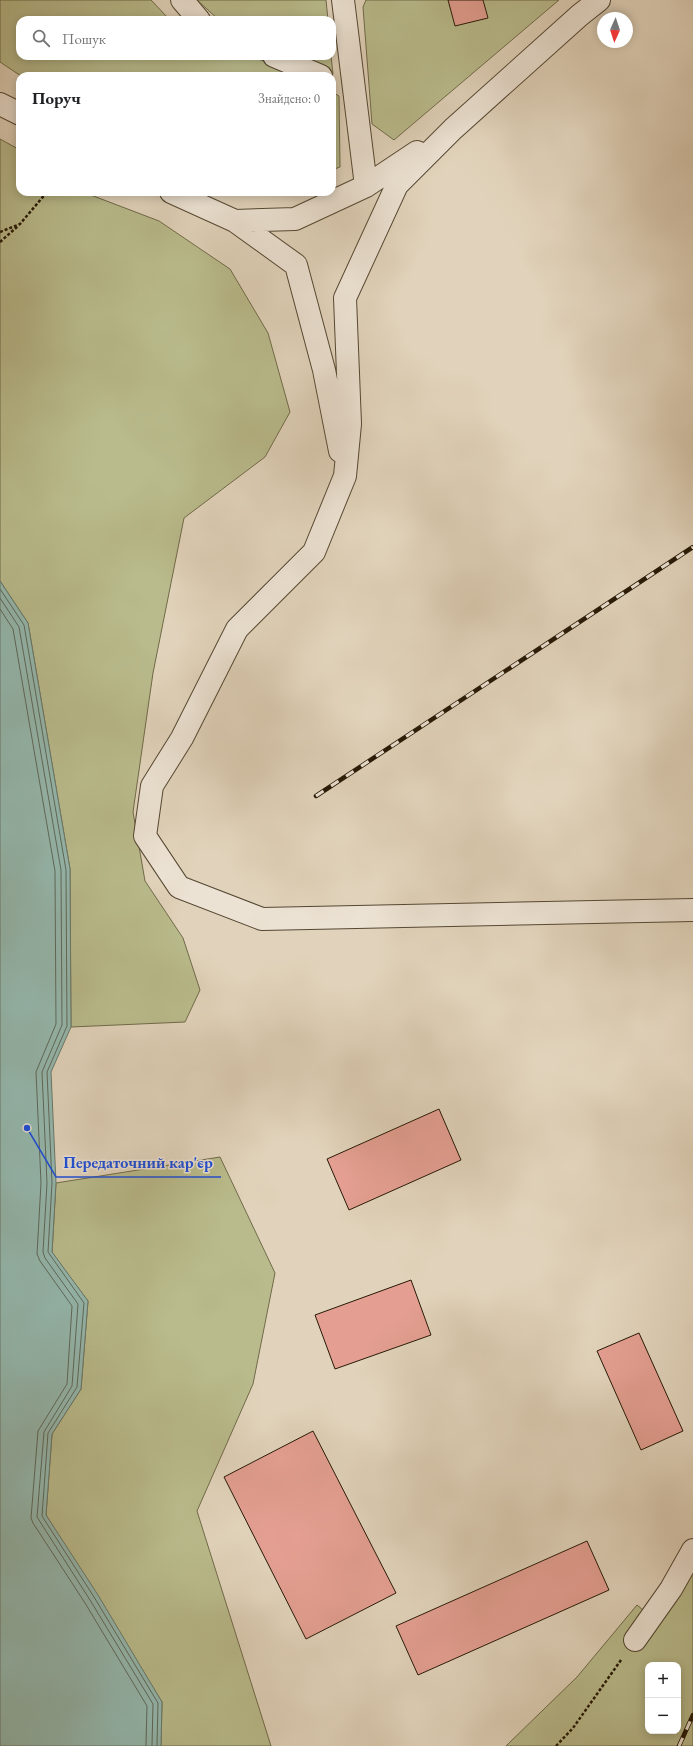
<!DOCTYPE html>
<html lang="uk">
<meta charset="utf-8">
<style>
:root{--surface:#fff;--page:#f6f6f6;--text:#202124;--muted:#757577;--line:#e0e0e0}
body{margin:0;font-family:"EB Garamond",serif;background:var(--page);color:var(--text)}
.controls{position:absolute;right:12px;bottom:12px;display:grid;overflow:hidden;border-radius:8px;box-shadow:0 2px 10px #0003}
.controls button{width:36px;height:36px;display:grid;place-items:center;padding:0;border:0;border-bottom:1px solid var(--line);background:var(--surface);color:var(--text);font:20px sans-serif}
.compass{position:absolute;left:597px;top:12px;width:36px;height:36px;border-radius:50%;background:var(--surface);box-shadow:0 2px 10px #0003;rotate:183deg}
.list{margin:0;padding:0;list-style:none}
h2{display:flex;justify-content:space-between;align-items:center;height:52px;margin:0;padding:0 16px;font-size:17px}
h2 small{font-size:13px;font-weight:400;color:var(--muted)}
.icon{flex:none;width:22px;height:22px;fill:none;stroke:currentColor;stroke-width:2;stroke-linecap:round;stroke-linejoin:round}
.map{position:relative;flex:none;width:693px;height:1746px;overflow:hidden}
.search{position:absolute;background:var(--surface);box-shadow:0 2px 10px #0003;left:16px;top:16px;width:320px;height:44px;display:flex;align-items:center;gap:10px;box-sizing:border-box;padding:0 14px;border-radius:12px;color:var(--muted);font-size:15px}
.panel{position:absolute;background:var(--surface);box-shadow:0 2px 10px #0003;left:16px;top:72px;width:320px;height:124px;border-radius:12px}
.map>svg:first-child{display:block}
</style>
<div class="map">
<svg width="693" height="1746" viewBox="0 0 693 1746">
<rect width="100%" height="100%" fill="#e1d3bb"/>
<filter id="stains"><feTurbulence type="fractalNoise" baseFrequency=".005" numOctaves="4"/><feColorMatrix values="0 0 0 0 .2 0 0 0 0 .09 0 0 0 0 .02 0 0 0 .5 -.17"/></filter>
<radialGradient id="worn" r=".72"><stop offset=".6" stop-color="#630" stop-opacity="0"/><stop offset="1" stop-color="#630" stop-opacity=".3"/></radialGradient>
<path fill="#b9bb8c" stroke="#706a49" fill-rule="evenodd" d="M0 0H151L168 18 173 20H20V56H252L296 76H21L0 62Z
M197 0H326L328 20H219Z
M366 0H559L394 140 372 124 363 7Z
M294 56H331L333 74Z
M332 92 339 96 340 167 332 170Z
M0 139 20 150V192H83L159 221 230 269 268 333 290 412 265 457 184 518 153 673 133 812 145 881 183 938 200 990 185 1022 71 1027 70 869 28 623 0 581Z
M220 1157 275 1273 253 1384 197 1511 271 1746H161L162 1702 46 1515 52 1434 81 1389 88 1301 52 1253 56 1183Z
M693 1565V1746H506L577 1677 637 1605 659 1623ZM648 1665H678V1731H648Z"/>
<path fill="#94b8ae" stroke="#68786b" d="M0 581 28 623 70 869 71 1027 51 1072 56 1183 52 1252 88 1301 81 1389 52 1434 46 1515 98 1595 162 1702 161 1746H0Z"/>
<g fill="none" stroke-linecap="round" stroke-linejoin="round">
<path stroke="#5d685a" stroke-width="1" d="M0 589 24 625 66 870 67 1026 47 1072 52 1183 48 1252 84 1303 77 1387 48 1433 42 1516 94 1597 158 1703 157 1746
M0 598 19 627 61 870 62 1025 42 1072 47 1183 43 1252 45 1258 78 1304 72 1386 44 1432 37 1517 90 1600 153 1704 152 1746
M0 609 13 629 55 871 56 1024 36 1072 41 1183 37 1254 40 1261 72 1306 67 1384 38 1431 31 1518 33 1523 85 1603 147 1706 146 1746"/>
</g>
<path fill="#e49f92" stroke="#261906" d="M448 0H483L488 18 455 26Z
M439 1109 461 1160 349 1210 327 1159Z
M411 1280 431 1335 335 1369 315 1315Z
M639 1333 683 1431 641 1450 597 1351Z
M313 1431 396 1593 306 1639 224 1477Z
M587 1541 609 1590 418 1675 396 1626Z"/>
<g fill="none" stroke-linecap="round" stroke-linejoin="round">
<defs>
<path id="minor" d="M182 0 199 20
M343 0 366 186
M599 0 580 15 453 129 397 185 345 298 350 424 345 476 314 552 237 629 182 738 152 786 145 836 179 887 262 919 693 910
M274 56 321 76
M0 104 20 114
M171 192 235 221 295 219 366 186 417 152
M235 221 296 265 324 370 340 451
M635 1640 671 1589 693 1550"/>
</defs>
<use href="#minor" stroke="#554833" stroke-width="24"/>
<path stroke="#261906" stroke-width="2.5" stroke-dasharray="3 2" stroke-linecap="butt" d="M0 232 20 224 47 192
M0 242 18 226
M556 1746 573 1728 621 1660"/>
<use href="#minor" stroke="#ece2d3" stroke-width="22"/>
<defs>
<path id="rail" d="M316 796 693 547
M679 1746 693 1715"/>
</defs>
<use href="#rail" stroke="#261906" stroke-width="4.5"/>
<use href="#rail" stroke="#ece2d3" stroke-width="3" stroke-dasharray="9" stroke-linecap="butt"/>
</g>
<path fill="none" stroke="#1d4ed8" stroke-width="1.5" d="M27 1128L56 1177H221"/>
<circle fill="#1d4ed8" stroke="#ece2d3" stroke-width="1.5" cx="27" cy="1128" r="4"/>
<g font-size="16" text-anchor="middle" font-weight="bold" fill="#1d4ed8" stroke="#ece2d3" stroke-width="3" stroke-linejoin="round" paint-order="stroke">
<text x="138" y="1168">Передаточний кар'єр</text>
</g>
<rect width="100%" height="100%" filter="url(#stains)"/>
<rect width="100%" height="100%" fill="url(#worn)"/>
</svg>
<div class="controls">
<button>+</button>
<button>−</button>
</div>
<svg class="compass" viewBox="-18 -18 36 36"><path d="M0-13l5 13h-10z" fill="#e53935"/><path d="M0 13l5-13h-10z" fill="#757577"/></svg>
<div class="search"><svg class="icon" aria-label="search" viewBox="0 0 24 24"><circle cx="10" cy="10" r="6"/><path d="M15 15l6 6"/></svg>Пошук</div>
<section class="panel">
<h2>Поруч<small>Знайдено: 0</small></h2>
<ul class="list">
</ul>
</section>
</div>
